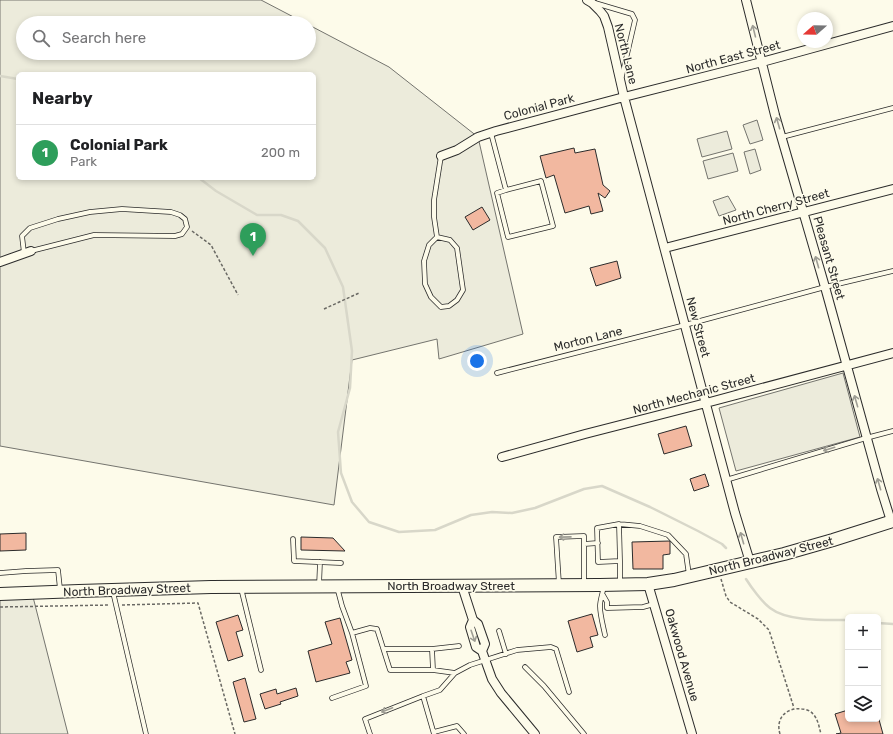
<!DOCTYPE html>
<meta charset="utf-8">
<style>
:root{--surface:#fff;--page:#f6f6f6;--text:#202124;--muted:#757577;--line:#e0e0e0;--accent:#ea580c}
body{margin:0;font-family:Rubik,sans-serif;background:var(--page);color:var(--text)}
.controls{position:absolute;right:12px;bottom:12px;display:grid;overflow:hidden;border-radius:6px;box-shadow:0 2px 6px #0003}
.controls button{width:36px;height:36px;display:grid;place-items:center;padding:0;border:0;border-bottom:1px solid var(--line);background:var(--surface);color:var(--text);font:20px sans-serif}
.compass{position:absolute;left:797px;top:12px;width:36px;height:36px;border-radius:50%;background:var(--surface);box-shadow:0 2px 6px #0003;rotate:250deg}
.you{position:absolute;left:477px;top:361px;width:14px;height:14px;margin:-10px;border:3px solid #fff;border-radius:50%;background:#1a73e8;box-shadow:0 0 0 6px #1a73e833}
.badge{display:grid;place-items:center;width:26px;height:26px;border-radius:50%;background:var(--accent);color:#fff;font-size:13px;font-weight:700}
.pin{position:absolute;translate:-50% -33px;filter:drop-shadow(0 1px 2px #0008)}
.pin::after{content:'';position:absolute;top:21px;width:14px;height:12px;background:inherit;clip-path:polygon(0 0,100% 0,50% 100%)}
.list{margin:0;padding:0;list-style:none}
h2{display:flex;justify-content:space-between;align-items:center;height:52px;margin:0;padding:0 16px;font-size:17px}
h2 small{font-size:13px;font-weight:400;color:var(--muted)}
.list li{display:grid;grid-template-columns:26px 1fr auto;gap:12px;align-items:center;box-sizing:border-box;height:56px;padding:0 16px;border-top:1px solid var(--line)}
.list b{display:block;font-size:15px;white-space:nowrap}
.list p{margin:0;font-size:13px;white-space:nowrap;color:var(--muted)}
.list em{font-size:13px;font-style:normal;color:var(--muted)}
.icon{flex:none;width:22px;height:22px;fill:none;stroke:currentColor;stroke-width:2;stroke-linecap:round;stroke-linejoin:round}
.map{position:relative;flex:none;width:893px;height:734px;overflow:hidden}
.search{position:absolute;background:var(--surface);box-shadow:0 2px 6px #0003;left:16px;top:16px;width:300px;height:44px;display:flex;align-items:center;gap:10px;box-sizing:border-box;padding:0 14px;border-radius:22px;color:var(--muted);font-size:15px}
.panel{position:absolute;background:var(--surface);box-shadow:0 2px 6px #0003;left:16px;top:72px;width:300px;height:108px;border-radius:6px}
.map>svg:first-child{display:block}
</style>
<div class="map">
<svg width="893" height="734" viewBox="0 0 893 734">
<rect width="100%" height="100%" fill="#fdfbea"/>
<path fill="#ecebdb" stroke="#74746e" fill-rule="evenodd" d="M0 0H261L305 23H23V53H309V25L389 67 478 137 523 334 439 359 437 339 352 360 334 505 0 446ZM18 74H314V178H18Z
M757 120 763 140 750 144 743 125Z
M727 131 732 149 702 157 697 139Z
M755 149 761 170 750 174 744 152Z
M733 153 738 171 708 179 703 161Z
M728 196 736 210 719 216 713 201Z
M843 373 860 437 736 471 719 408Z
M32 593 68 734H0V594Z"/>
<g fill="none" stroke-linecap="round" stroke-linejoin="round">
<path stroke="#d8d7c9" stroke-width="2.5" d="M0 76 18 79
M199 178 216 191 257 215H281L298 221 325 248 343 287 352 351 350 388 338 432 341 473 352 502 369 522 399 532 435 530 471 515 492 512 512 513 535 508 584 489 602 486 650 507 698 531 722 544 726 548
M746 579C751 587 762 602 770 608 788 622 826 620 848 620
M878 623 893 624"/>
</g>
<path fill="#f2b8a0" stroke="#2b2b2b" d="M574 148 575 153 595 149 603 185 610 191 605 198 598 193 603 211 591 214 589 206 565 213 554 175 546 178 540 156Z
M482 207 490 220 473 230 465 217Z
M617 261 621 278 596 286 590 268Z
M686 426 692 446 664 454 658 434Z
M705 474 709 486 694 491 690 479Z
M26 533V550L0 551V534Z
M301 537 333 538 345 551 301 550Z
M670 541V554L663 555V569H633L632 542Z
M592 614 598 635 590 637 593 647 577 652 568 621Z
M238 615 243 630 236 632 243 656 228 661 216 622Z
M340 618 352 660 346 662 350 673 316 682 308 651 332 644 325 622Z
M245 678 256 719 244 722 233 682Z
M296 688 298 696 280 702 281 704 265 709 260 694 276 689 277 694Z
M848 710V719H878V716L883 734H836L841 733 835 714Z"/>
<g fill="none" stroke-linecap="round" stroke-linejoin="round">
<defs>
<path id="lane" d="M595 3 632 14 635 20 622 76
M491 133 506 190 541 181 553 226 508 237 497 193 506 190
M782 137 893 108
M437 237 450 240 457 248 463 290 457 300 449 306 441 307 431 297 425 284 424 261 429 245 437 237 434 217V200L441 156
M24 253 22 236 30 228 58 219 90 212 122 209 171 212 180 215 185 219 187 227 182 234 175 236 94 235 31 251
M497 373 685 325 825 287 893 271
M726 480 866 438 893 431
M619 524 620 561 598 562 597 528Z
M619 524 640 526 668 535 686 554 689 575
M293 539 294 561 341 563
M584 544 598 543
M620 561V584
M0 573 26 571 58 570 60 589
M559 584 556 537 584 536V584
M319 586 320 562
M604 586C603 592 600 600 600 606 600 615 603 625 605 635
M241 588 261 670
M113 592 146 734
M603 595 607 602V608L643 607 654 604
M499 631 506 654
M352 633 370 628 377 629 390 670H433
M384 649H432
M525 667 544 686 584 734
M455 673 433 670 432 649 459 646
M332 698 366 686 352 633 342 606 337 587
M434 732 457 726 464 734
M370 734 365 719 423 696
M434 734 423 696 440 690 455 673 470 665 517 650 551 647 556 649 569 692"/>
<path id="street" d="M587 0 592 3 600 11 604 16 608 27 624 97 735 513 750 562
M746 0 775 115 825 287 881 489 891 521
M441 156 457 150 478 137 496 131 624 97 762 62 893 26
M665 248 893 189
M0 262 31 251
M502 457 585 434 706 403 893 353
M648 584 692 734
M462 586 473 620 478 624 485 644 482 651
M473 620 470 627 476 647 482 651 492 679 501 693 535 734"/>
<path id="primary" d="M0 594 79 591 211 587 600 585 648 584 674 580 784 554 833 540 893 521"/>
</defs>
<use href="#lane" stroke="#2b2b2b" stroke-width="5.5"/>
<use href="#street" stroke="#2b2b2b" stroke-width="10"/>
<use href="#primary" stroke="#2b2b2b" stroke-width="14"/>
<path stroke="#6a6964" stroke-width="1.5" stroke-dasharray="3 2" stroke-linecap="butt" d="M192 231 211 245 238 295
M324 309 359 293
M721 579 726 596 730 602 758 619 769 630 794 708
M122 605 198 603 235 734
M0 607 110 605
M780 734C775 718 787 707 802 709 806 709 811 711 813 714 818 719 819 727 821 734"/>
<use href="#lane" stroke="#fdfbea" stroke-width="4"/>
<use href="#street" stroke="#fdfbea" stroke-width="8"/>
<use href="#primary" stroke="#fdfbea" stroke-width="12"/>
</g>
<defs><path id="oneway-shaft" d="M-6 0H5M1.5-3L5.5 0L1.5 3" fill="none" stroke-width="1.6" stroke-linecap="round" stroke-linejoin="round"/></defs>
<g stroke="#9e9d94">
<use href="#oneway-shaft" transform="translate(754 31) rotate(-104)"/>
<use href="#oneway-shaft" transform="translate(778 123) rotate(-106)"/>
<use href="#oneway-shaft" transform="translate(817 262) rotate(-106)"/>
<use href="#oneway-shaft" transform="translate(856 401) rotate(-106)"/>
<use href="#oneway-shaft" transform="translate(829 449) rotate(163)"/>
<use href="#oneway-shaft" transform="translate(879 484) rotate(-106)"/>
<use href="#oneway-shaft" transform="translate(565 537) rotate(179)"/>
<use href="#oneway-shaft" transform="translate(742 538) rotate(-106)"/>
<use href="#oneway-shaft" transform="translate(473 636) rotate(71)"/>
<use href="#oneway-shaft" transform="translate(387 710) rotate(159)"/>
</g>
<g text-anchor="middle" stroke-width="3" stroke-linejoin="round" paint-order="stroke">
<g font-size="12" fill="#2b2b2b" stroke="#fdfbea">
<text transform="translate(626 54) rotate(76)" y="4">North Lane</text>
<text transform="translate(733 57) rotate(-15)" y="4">North East Street</text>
<text transform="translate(539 107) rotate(-15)" y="4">Colonial Park</text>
<text transform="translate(776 207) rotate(-15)" y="4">North Cherry Street</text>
<text transform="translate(829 258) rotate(74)" y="4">Pleasant Street</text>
<text transform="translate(698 327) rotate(75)" y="4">New Street</text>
<text transform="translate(588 339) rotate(-14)" y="4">Morton Lane</text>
<text transform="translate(694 394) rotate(-15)" y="4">North Mechanic Street</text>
<text transform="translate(771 556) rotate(-14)" y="4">North Broadway Street</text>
<text x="451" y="590">North Broadway Street</text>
<text transform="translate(127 590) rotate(-2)" y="4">North Broadway Street</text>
<text transform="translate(682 655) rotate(74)" y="4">Oakwood Avenue</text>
</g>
</g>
</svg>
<div class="controls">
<button>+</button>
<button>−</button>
<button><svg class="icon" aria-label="layers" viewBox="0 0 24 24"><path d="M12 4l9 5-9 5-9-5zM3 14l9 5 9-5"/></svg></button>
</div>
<svg class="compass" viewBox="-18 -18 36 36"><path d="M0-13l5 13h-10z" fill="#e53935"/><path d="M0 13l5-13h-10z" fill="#757577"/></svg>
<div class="you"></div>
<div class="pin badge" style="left:253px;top:256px;background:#2e9e5b">1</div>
<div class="search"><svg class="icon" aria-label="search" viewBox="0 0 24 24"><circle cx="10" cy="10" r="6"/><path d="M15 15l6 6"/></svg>Search here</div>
<section class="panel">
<h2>Nearby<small></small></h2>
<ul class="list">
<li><span class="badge" style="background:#2e9e5b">1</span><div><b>Colonial Park</b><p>Park</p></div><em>200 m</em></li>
</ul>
</section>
</div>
